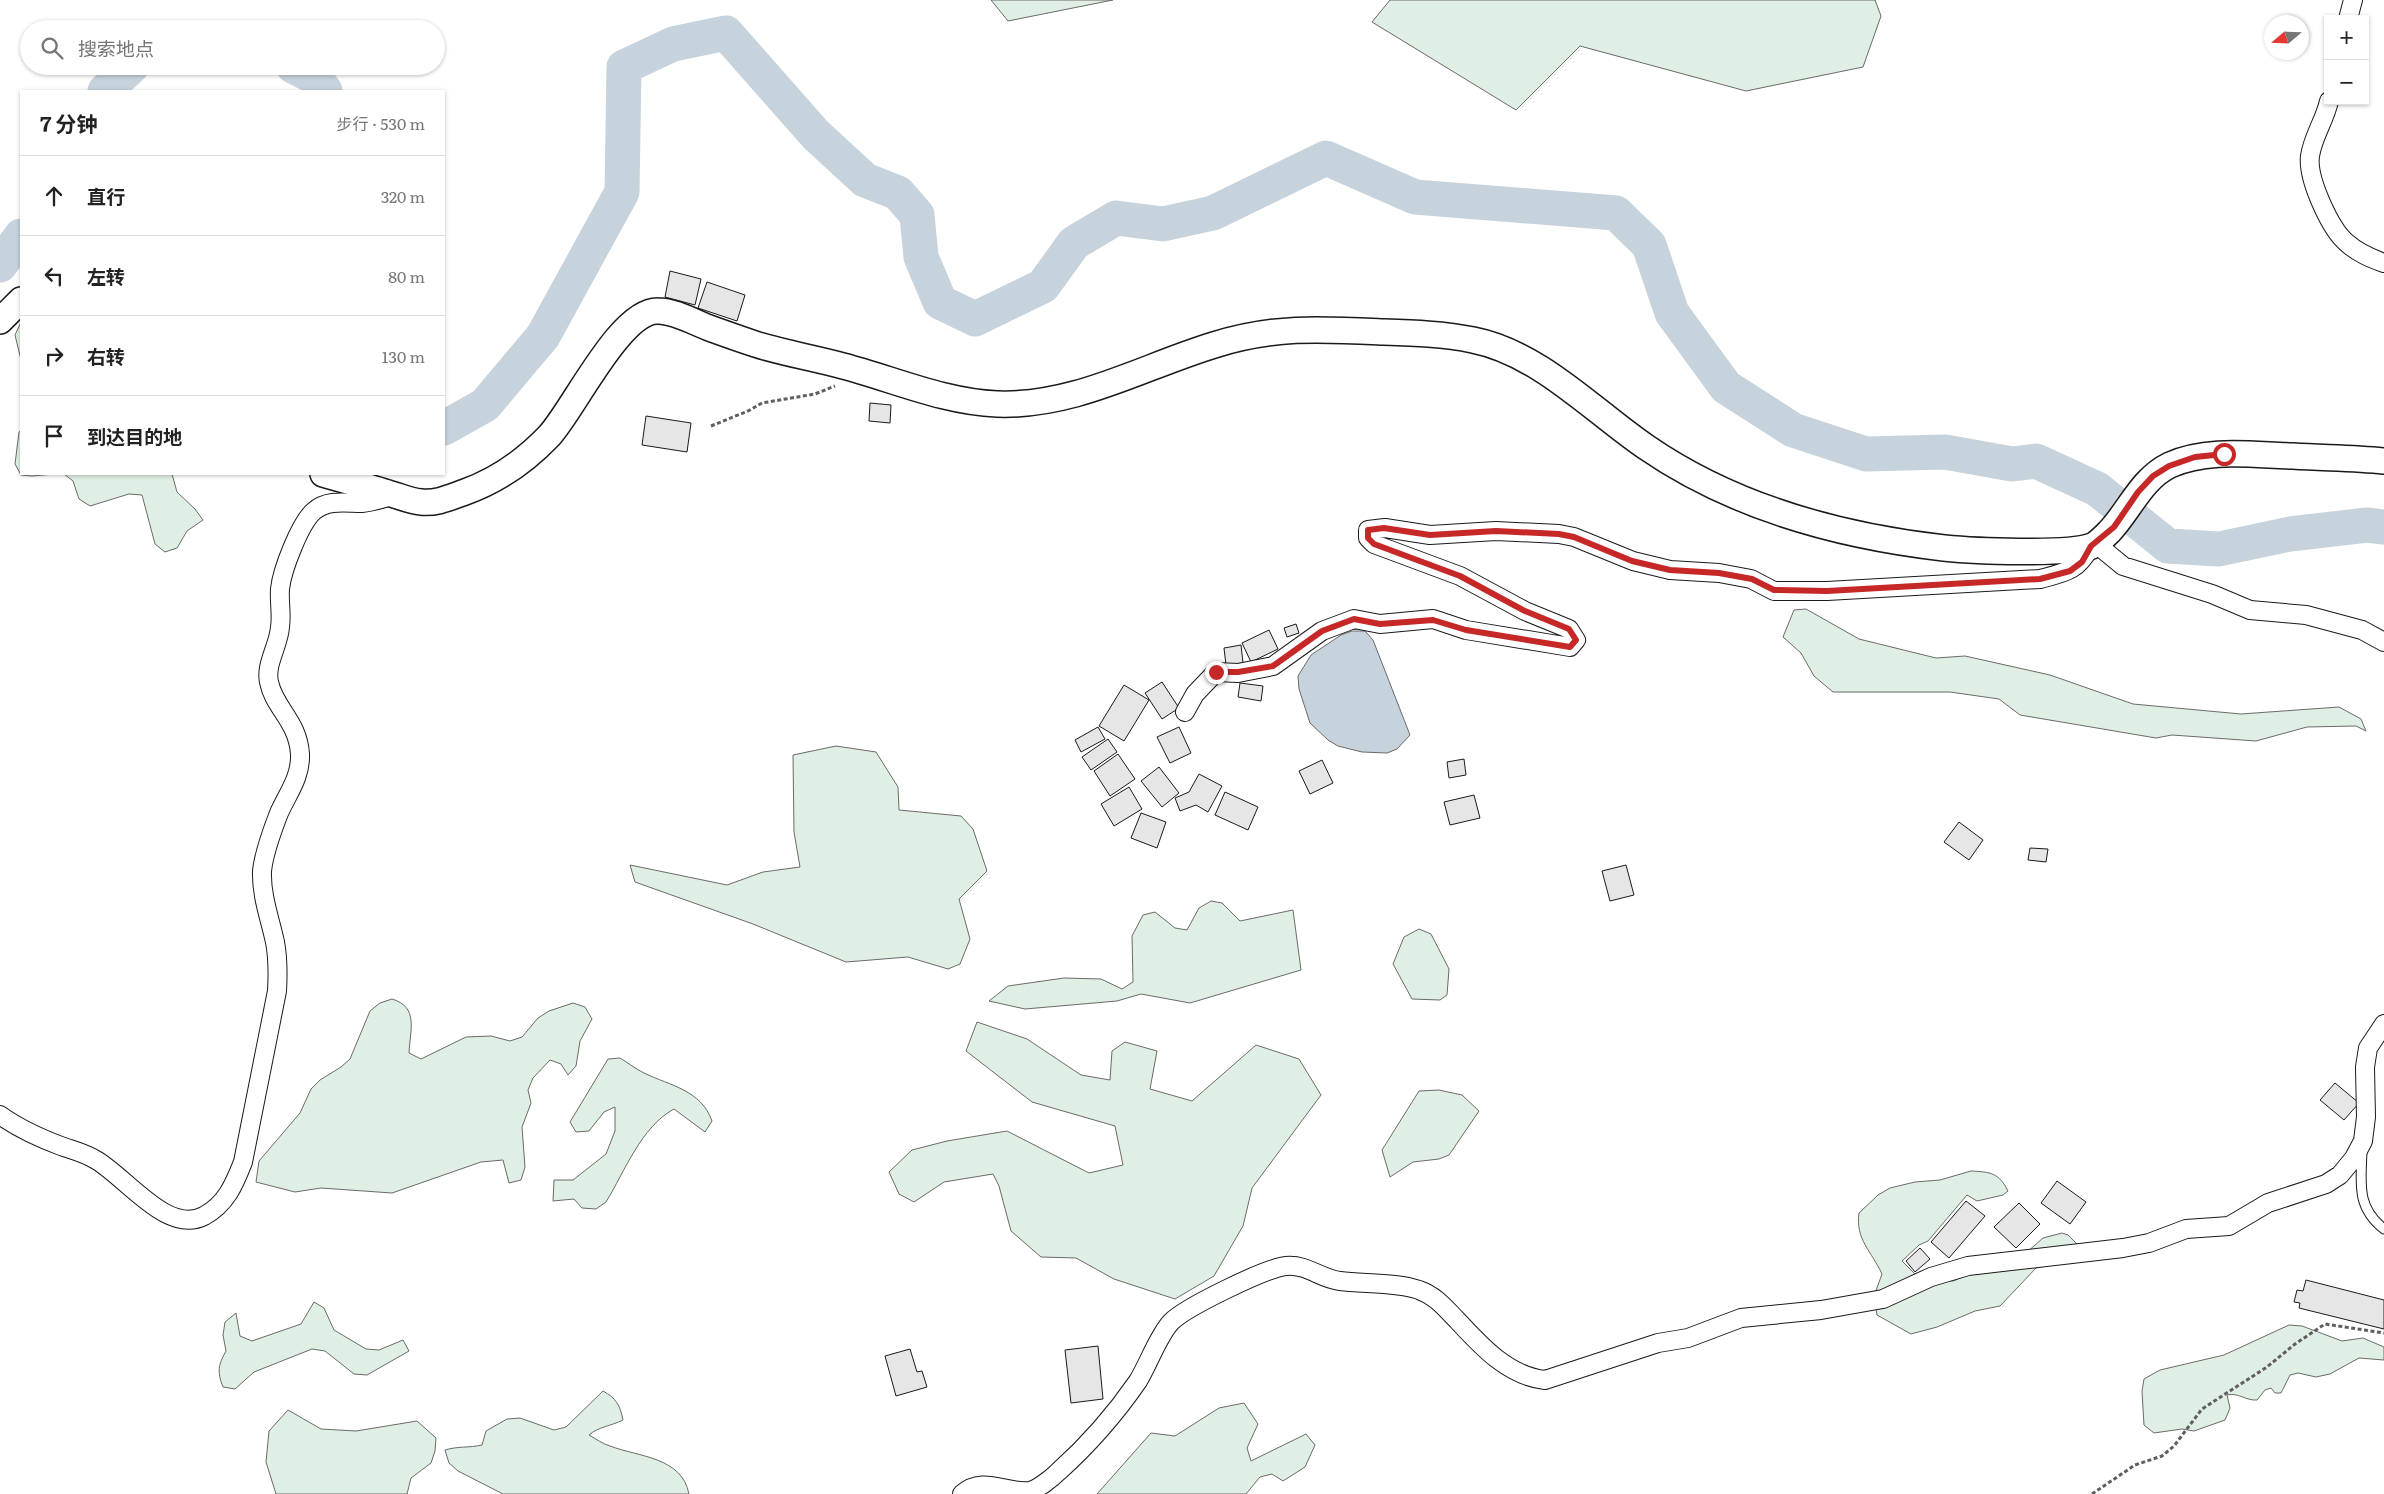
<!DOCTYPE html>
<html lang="zh">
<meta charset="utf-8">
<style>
:root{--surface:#fff;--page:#f6f6f6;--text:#222;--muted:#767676;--line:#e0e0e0}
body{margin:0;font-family:Literata,"Noto Sans SC",serif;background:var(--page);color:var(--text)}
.controls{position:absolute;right:15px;top:15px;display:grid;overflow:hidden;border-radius:0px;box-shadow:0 1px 4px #0004}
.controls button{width:45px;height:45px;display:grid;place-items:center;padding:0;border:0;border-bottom:1px solid var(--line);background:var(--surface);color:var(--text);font:25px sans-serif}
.compass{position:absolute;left:2264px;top:15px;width:45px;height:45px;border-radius:50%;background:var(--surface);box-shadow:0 1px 4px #0004;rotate:251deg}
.stop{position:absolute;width:15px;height:15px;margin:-11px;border:4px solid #c62828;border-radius:50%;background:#fff}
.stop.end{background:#c62828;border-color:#fff;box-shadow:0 1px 5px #0008}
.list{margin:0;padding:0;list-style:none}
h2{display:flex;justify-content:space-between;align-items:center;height:65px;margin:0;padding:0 20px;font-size:21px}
h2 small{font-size:16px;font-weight:400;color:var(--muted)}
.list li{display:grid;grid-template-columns:32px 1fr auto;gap:15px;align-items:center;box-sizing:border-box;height:80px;padding:0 20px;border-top:1px solid var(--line)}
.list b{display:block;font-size:19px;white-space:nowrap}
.list em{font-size:16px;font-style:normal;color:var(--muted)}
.icon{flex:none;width:28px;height:28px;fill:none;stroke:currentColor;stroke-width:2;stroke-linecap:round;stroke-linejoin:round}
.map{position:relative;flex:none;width:2384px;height:1494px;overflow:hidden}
.search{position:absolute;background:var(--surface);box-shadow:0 1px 4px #0004;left:20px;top:20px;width:425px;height:55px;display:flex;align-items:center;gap:12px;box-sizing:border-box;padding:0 18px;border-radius:28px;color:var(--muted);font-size:19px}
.panel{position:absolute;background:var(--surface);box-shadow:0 1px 4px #0004;left:20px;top:90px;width:425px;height:385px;border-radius:0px}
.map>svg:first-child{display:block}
</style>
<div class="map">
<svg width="2384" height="1494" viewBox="0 0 2384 1494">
<rect width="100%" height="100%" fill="#fff"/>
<path fill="#e0efe3" stroke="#6a6a6a" d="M991 0H1113L1008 21Z
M1390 0H1875L1881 16 1863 67 1746 91 1580 46 1516 110 1372 22Z
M21 322V360L15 335Z
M21 431V474H54L32 476 21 475 15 464 19 432Z
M64 474H172L177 492 195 509 203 520 187 531 177 548 165 552 155 544 142 495 129 494 90 506 79 499 73 481Z
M1806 609 1859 639 1936 658 1965 656 2050 675 2133 704 2241 714 2339 707 2361 719 2366 731 2356 726 2307 727 2256 741 2172 735 2156 738 2020 715 1999 699 1950 692H1833L1814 676 1801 653 1783 637 1794 610Z
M836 746 876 752 898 787 899 810 961 816 973 829 987 871 959 899 970 939 960 964 948 969 908 957 846 962 753 924 635 882 630 865 727 885 763 872 800 867 794 832 793 755Z
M1211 901 1222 903 1240 921 1293 910 1301 970 1190 1003 1141 994 1117 1001 1025 1009 989 1001 1008 986 1064 978 1101 979 1122 989 1133 982 1132 936 1143 915 1155 912 1175 928 1187 930 1199 908Z
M1419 929 1431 934 1449 969 1447 995 1440 1000 1412 999 1393 964 1404 937Z
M392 999C419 1007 410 1030 409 1053L421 1059 466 1037 491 1036 510 1041 522 1037 538 1018 549 1011 573 1003 585 1007 592 1019 580 1041 576 1066 568 1075 561 1064 550 1060 533 1078 528 1090 531 1103 522 1127 525 1167 521 1180 509 1183 503 1160 481 1162 392 1193 321 1188 295 1192 256 1182 259 1161 300 1113 311 1089 320 1080 341 1067 350 1059 370 1011 380 1003Z
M977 1022 1027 1039 1081 1075 1110 1080 1112 1051 1125 1042 1157 1051 1150 1089 1192 1101 1256 1045 1299 1059 1321 1095 1252 1188 1243 1226 1214 1276 1175 1299 1114 1279 1076 1258 1041 1257 1011 1231 999 1186 993 1174 944 1182 914 1202 899 1194 889 1172 912 1150 947 1141 1007 1131 1089 1173 1123 1165 1115 1126 1032 1102 966 1051Z
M620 1058C628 1063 636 1069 644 1073 671 1086 701 1090 712 1121L705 1132 674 1109C641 1127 625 1171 606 1202L596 1209 582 1208 574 1199 553 1201 554 1180H573L606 1154 615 1131V1107L604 1112 589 1131 576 1132 570 1122 608 1059Z
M1439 1090 1462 1095 1479 1111 1449 1155 1439 1159 1413 1162 1390 1177 1382 1150 1419 1091Z
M1971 1171C1991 1172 1999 1173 2008 1191L2003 1195 1977 1201 1967 1195 1928 1241 1919 1245 1902 1261 1917 1276 1928 1281H1953L2026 1253 2043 1238 2062 1233 2068 1235 2078 1245 2075 1260 2036 1268 2000 1306 1975 1311 1937 1327 1911 1334 1877 1315 1874 1296 1882 1274C1872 1252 1855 1239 1859 1213L1878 1195 1890 1188 1915 1182 1940 1180Z
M314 1302 324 1308 334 1330 366 1349 379 1350 403 1340 409 1351 367 1375 354 1374 325 1351 312 1349 254 1372 235 1389 223 1387C217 1372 218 1365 226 1351L223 1335 225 1322 236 1313 240 1336 252 1341 301 1324Z
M2289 1325 2302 1326 2342 1341 2363 1338 2384 1347V1360L2359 1358 2330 1374 2316 1377 2298 1373 2290 1375 2281 1393H2275L2271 1388 2265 1390 2257 1400C2246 1401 2238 1392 2227 1395L2230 1408 2225 1420 2194 1431 2182 1429 2154 1433 2144 1425 2142 1391 2144 1379 2160 1370 2224 1355Z
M603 1391C616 1398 620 1405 623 1420 611 1426 598 1427 589 1435 596 1439 603 1444 610 1446 639 1457 682 1457 689 1494H503L458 1471 449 1463 445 1450C458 1446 469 1448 482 1445L486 1431 507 1419 520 1418 554 1430 566 1427Z
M1244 1403 1258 1424 1247 1448 1251 1461 1306 1434 1315 1445 1305 1467 1283 1481 1272 1474 1260 1477 1246 1494H1097L1151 1433 1175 1436 1219 1408Z
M288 1410 321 1429 356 1431 417 1421 436 1438 435 1451 431 1463 411 1478 407 1494H276L266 1462 269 1431Z"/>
<path fill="#c6d2dc" stroke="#6a6a6a" d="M1352 631H1365L1373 640 1410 735 1397 749 1387 753 1362 752 1338 746 1328 740 1310 723 1299 689 1298 676 1311 655 1341 635Z"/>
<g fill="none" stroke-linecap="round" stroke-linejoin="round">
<path stroke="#c6d2dc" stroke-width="35" d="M293 66 315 77 325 91
M105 91 132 66
M0 265 21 236
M444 428 485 405 543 336 622 192 624 67 673 44 726 33 816 135 865 180 898 193 917 215 921 257 940 302 975 319 1043 286 1074 243 1116 218 1163 224 1213 213 1326 158 1415 197 1616 213 1649 245 1672 313 1726 387 1793 430 1866 454 1945 452 2012 464 2036 461 2097 489 2168 546 2219 549 2290 534 2367 525 2384 527"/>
</g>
<path fill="#e6e6e6" stroke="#1a1a1a" d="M670 271 701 279 695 305 665 297Z
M707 282 745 295 737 321 698 308Z
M870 403 891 405 890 423 869 421Z
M646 416 691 423 687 452 642 445Z
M1296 624 1299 633 1287 637 1284 628Z
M1269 630 1278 649 1251 662 1242 643Z
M1241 645 1243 663 1226 665 1224 648Z
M1162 682 1179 708 1162 719 1145 693Z
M1240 683 1263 686 1261 701 1238 697Z
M1124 685 1149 700 1124 741 1099 726Z
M1098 727 1105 739 1081 752 1075 740Z
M1179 727 1191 753 1170 763 1157 737Z
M1108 739 1117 752 1091 770 1082 757Z
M1118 754 1135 779 1110 796 1094 771Z
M1464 759 1466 775 1449 778 1447 762Z
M1322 760 1333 783 1310 794 1299 771Z
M1159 767 1179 793 1162 807 1141 781Z
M1199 774 1222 786 1208 812 1196 805 1180 811 1175 798 1189 792Z
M1129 787 1142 809 1114 826 1101 804Z
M1225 792 1258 807 1248 830 1215 815Z
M1474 795 1480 818 1450 825 1444 802Z
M1141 813 1166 822 1157 848 1131 838Z
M1959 822 1983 840 1969 860 1944 842Z
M2030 848 2048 849 2046 862 2028 860Z
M1626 865 1634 895 1610 901 1602 871Z
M2335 1083 2359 1103 2344 1120 2320 1100Z
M2057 1181 2086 1202 2070 1224 2041 1203Z
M1966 1201 1985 1216 1949 1258 1931 1242Z
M2019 1203 2040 1224 2016 1248 1994 1227Z
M1920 1248 1930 1259 1915 1272 1906 1261Z
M2306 1280 2384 1300V1329L2299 1308 2300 1303 2294 1302 2297 1290 2303 1291Z
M1098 1346 1103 1399 1071 1403 1065 1350Z
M910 1349 917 1372 922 1371 927 1387 896 1396 885 1356Z"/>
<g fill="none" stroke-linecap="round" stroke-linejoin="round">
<defs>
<path id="lane" d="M2362 1151C2361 1183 2356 1207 2384 1229"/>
<path id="street" d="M2348 19 2353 0
M2329 101C2325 120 2313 136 2310 156 2307 178 2330 229 2347 243 2358 253 2370 258 2384 263
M2095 543 2123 566 2212 594 2250 610 2306 615 2362 630 2384 642
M1185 712 1195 694 1216 672 1238 673 1273 666 1322 631 1354 619 1380 624 1433 619 1466 630 1570 647 1576 640 1569 629 1525 611 1460 576 1374 544 1368 538V530L1385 528 1430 535 1496 531 1559 534 1574 537 1633 561 1670 570 1719 573 1751 579 1774 591H1827L2040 579C2067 572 2077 571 2091 546
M0 1115C18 1128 40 1138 61 1146 72 1150 85 1153 96 1160 126 1177 167 1235 204 1216 226 1204 234 1185 243 1162L277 991C278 974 278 958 275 942 270 919 261 895 262 871 264 852 272 831 279 813 288 793 301 777 300 754 298 721 274 708 269 682 265 664 279 645 280 627 282 615 279 602 280 589 282 570 300 523 314 511 328 499 346 503 362 503 373 502 384 498 395 495
M962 1494C983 1475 1006 1494 1030 1491 1038 1489 1052 1478 1058 1472 1087 1446 1116 1413 1138 1381 1149 1363 1158 1336 1171 1322 1186 1307 1266 1268 1286 1266 1307 1264 1321 1279 1340 1281 1363 1284 1398 1282 1419 1290 1436 1296 1445 1308 1457 1320 1481 1346 1508 1376 1545 1380L1658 1343 1688 1338 1741 1318 1821 1310 1883 1299 1931 1277 1968 1266 2123 1248 2149 1243 2186 1229 2229 1226 2268 1203 2326 1184 2340 1175 2354 1158 2363 1141 2366 1117 2365 1067 2368 1048 2384 1024"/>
<path id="secondary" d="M0 321 21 300
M323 474C344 480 366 486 388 493 399 496 410 501 421 502 436 504 451 497 465 492 496 481 526 460 549 436 574 409 620 310 658 311 676 311 695 323 712 329 726 334 740 339 755 344 783 353 814 358 843 366 893 379 944 402 997 404 1074 407 1142 367 1214 345 1274 326 1322 329 1383 332 1413 333 1444 334 1473 340 1539 353 1592 410 1646 447 1733 507 1839 536 1944 548 1973 551 2068 555 2092 546 2097 544 2105 536 2109 532 2130 510 2141 479 2170 465 2207 448 2253 455 2293 456 2324 458 2354 458 2384 461"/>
</defs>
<use href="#lane" stroke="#1a1a1a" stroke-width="11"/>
<use href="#street" stroke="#1a1a1a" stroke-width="20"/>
<use href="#secondary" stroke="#1a1a1a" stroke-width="28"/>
<path stroke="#5f5f5f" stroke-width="3" stroke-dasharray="4 2.5" stroke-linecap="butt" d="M711 426 748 411 762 403 815 394 835 386
M2092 1494 2135 1465 2162 1456 2174 1446 2202 1409 2267 1367 2295 1344 2325 1324 2384 1333"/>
<use href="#lane" stroke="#fff" stroke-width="9"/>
<use href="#street" stroke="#fff" stroke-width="18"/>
<use href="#secondary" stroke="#fff" stroke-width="25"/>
</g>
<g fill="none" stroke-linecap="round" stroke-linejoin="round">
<path stroke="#c62828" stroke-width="6" d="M1216 672H1238L1273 666 1322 631 1354 619 1380 624 1433 620 1466 630 1570 647 1576 640 1569 629 1525 611 1460 576 1374 544 1368 538V530L1384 528 1430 535 1496 531 1559 534 1574 537 1632 561 1670 570 1719 573 1752 579 1774 590 1827 591 2040 579 2070 571 2082 562 2091 546 2114 527 2138 492 2153 476 2169 466 2195 457 2224 454"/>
</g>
</svg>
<div class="controls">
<button>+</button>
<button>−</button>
</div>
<svg class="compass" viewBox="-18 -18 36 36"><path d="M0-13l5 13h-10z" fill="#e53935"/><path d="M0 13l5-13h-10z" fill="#767676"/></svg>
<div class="stop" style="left:2224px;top:454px"></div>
<div class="stop end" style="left:1216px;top:672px"></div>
<div class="search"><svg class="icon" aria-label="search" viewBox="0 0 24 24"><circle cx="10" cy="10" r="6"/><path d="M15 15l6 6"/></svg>搜索地点</div>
<section class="panel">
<h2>7 分钟<small>步行 · 530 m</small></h2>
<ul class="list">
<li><svg class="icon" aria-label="ahead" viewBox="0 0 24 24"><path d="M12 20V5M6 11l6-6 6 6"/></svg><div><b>直行</b></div><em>320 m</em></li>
<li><svg class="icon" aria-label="left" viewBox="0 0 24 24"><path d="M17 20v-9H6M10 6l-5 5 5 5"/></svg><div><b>左转</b></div><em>80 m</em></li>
<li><svg class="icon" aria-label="right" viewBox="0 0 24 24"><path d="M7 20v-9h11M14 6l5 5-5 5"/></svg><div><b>右转</b></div><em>130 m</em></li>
<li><svg class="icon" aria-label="arrive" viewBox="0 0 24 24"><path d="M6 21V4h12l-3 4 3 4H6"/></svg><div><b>到达目的地</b></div></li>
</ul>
</section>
</div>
